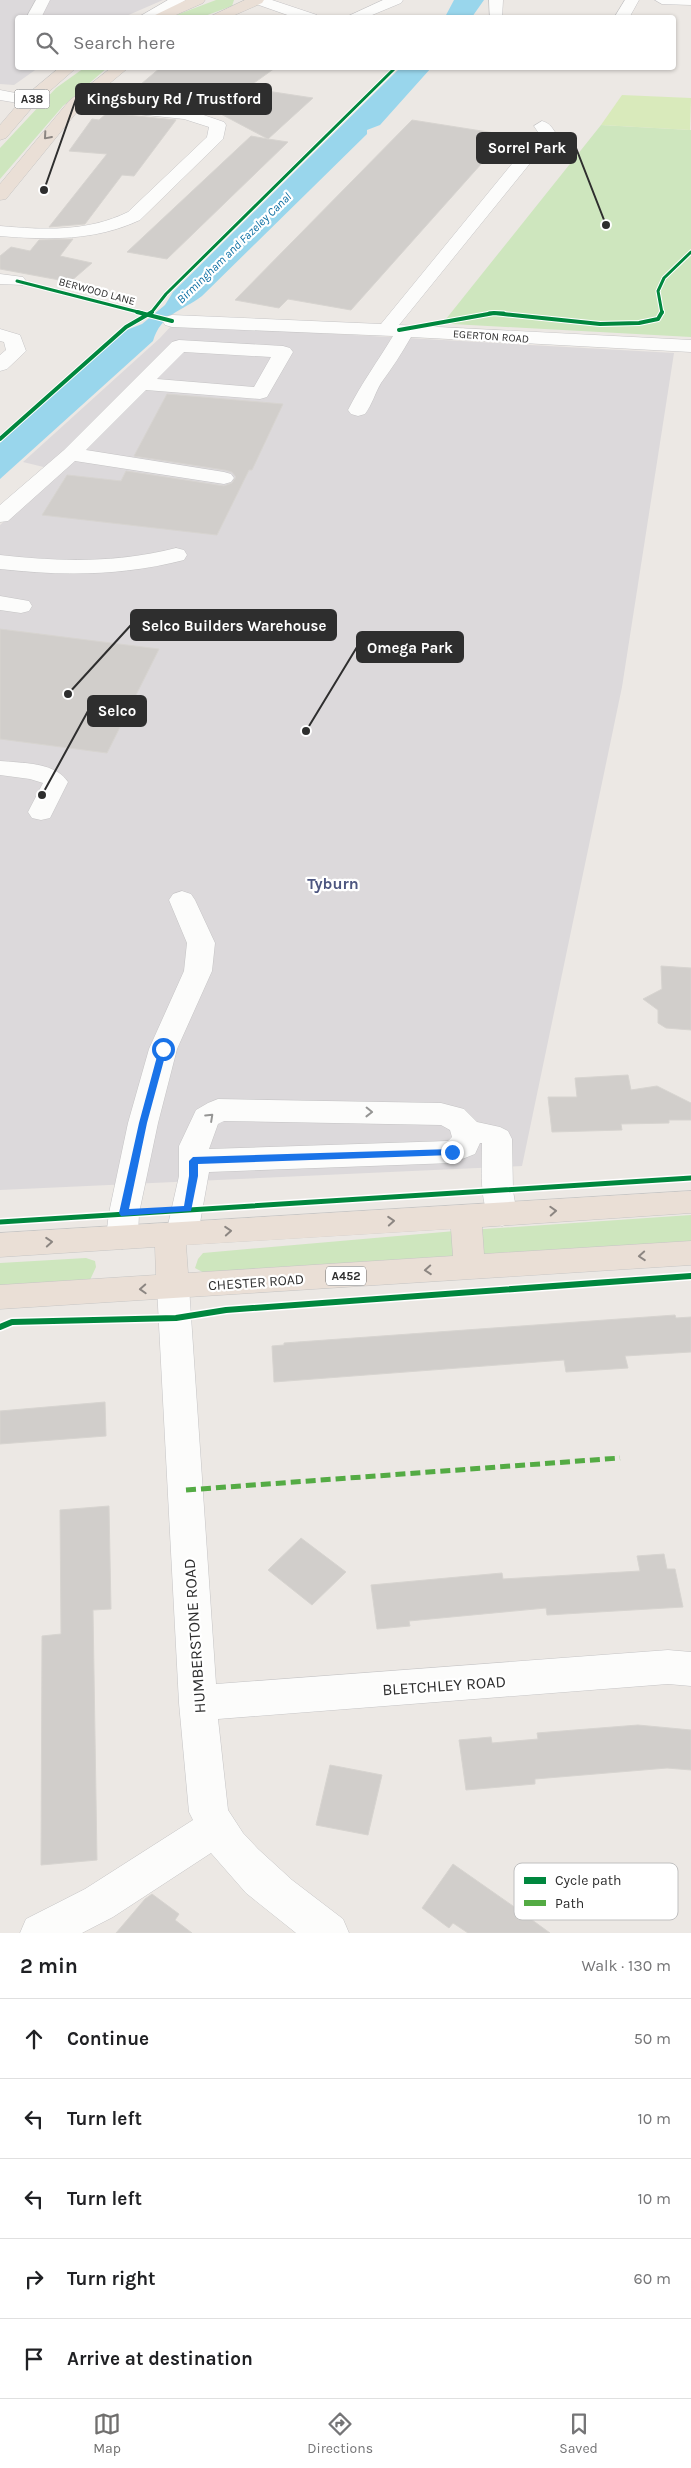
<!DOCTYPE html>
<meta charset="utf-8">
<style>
:root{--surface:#fff;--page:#f6f6f6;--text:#202124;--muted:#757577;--line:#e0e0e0;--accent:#706f6e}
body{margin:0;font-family:Karla,sans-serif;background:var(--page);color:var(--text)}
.stop{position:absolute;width:15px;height:15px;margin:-11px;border:4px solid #1a73e8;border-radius:50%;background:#fff}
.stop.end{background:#1a73e8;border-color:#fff;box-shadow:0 1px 5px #0008}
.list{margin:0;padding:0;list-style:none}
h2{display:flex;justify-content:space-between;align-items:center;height:65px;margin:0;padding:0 20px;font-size:21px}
h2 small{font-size:16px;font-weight:400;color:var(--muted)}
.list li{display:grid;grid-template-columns:32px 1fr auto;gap:15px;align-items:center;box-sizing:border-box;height:80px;padding:0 20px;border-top:1px solid var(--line)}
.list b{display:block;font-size:19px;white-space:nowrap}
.list em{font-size:16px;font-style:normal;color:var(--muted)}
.icon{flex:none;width:28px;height:28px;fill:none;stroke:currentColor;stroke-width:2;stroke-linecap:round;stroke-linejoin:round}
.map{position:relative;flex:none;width:691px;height:1933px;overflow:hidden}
.search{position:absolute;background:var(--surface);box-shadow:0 1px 4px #0004;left:15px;right:15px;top:15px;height:55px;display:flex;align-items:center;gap:12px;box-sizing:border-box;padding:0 18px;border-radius:5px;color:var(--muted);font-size:19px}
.sheet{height:465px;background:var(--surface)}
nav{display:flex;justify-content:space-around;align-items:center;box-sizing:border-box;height:70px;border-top:1px solid var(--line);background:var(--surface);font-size:14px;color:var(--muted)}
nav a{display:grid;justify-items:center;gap:2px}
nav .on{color:var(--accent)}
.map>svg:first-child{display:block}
</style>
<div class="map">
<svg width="691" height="1933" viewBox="0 0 691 1933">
<rect width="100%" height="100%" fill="#ece8e4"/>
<path fill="#dcd9db" d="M0 0H163L124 17 18 18V68H38L14 85 0 84Z
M172 325 674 353 622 687 522 1166 0 1190V525L60 471 23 462 160 338Z"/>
<path fill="#cee6be" d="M216 0H234L232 6 202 17H171Z
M84 68H107L63 106 0 179V148L56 88Z
M601 125 691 130V337L452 324 446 319Z
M691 1215V1245L208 1275 195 1268 198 1259 203 1253 455 1231Z
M86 1258 95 1261 96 1267 90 1280 0 1287V1263Z"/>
<path fill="#d9eabb" d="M622 95 691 98 690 130 601 125Z"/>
<path fill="#99d6ec" d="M454 0H484L472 17H445Z
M400 68H431L380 125 367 130V134L202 296C182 311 161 314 153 341L0 479V443L124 331 142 324 165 305 173 292Z"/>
<path fill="#d1cecb" stroke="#d7d4d0" d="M160 68H275L247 88 313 98 268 139 288 142 167 259 127 252 251 136 268 139 217 112 186 107 121 101Z
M107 113 176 120 134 176 122 175 85 224 49 227 107 154 69 151 92 119 99 120Z
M412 120 507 135 351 310 288 299 279 308 235 300Z
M73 239 60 256 92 263 70 282 0 269V256L11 247 30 251 39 240Z
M167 394 283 404 252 470H249L217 535 42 515 67 475 121 481 126 471 224 486 232 483 236 477 232 472 225 470 134 456Z
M0 629 159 649 107 753 0 739Z
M661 966 691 968V1030L666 1028 658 1023V1010L643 999 662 989Z
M628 1075 631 1090 657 1086 691 1103V1120H669V1123L621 1124 622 1130 552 1132 548 1097H577L575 1078Z
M675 1315 676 1318 691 1317V1352L625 1356 628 1368 566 1372 564 1360 274 1382 272 1346 284 1345V1343Z
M105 1402 106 1436 0 1444V1411Z
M109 1506 111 1609 93 1610 97 1860 41 1865 42 1636 61 1634 60 1510Z
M301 1538 346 1572 312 1605 268 1570Z
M664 1554 667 1569H675L683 1607 547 1615 546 1608 409 1621 410 1626 377 1629 371 1585 502 1573 503 1579 640 1571 637 1556Z
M638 1725 691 1730V1770L667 1768 535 1779V1784L466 1790 459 1740 491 1737 492 1743 538 1739 537 1733Z
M330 1765 382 1775 368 1835 316 1825Z
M453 1864 513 1906 550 1933H468L453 1923 449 1928 422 1908Z
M152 1894 179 1914 175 1920 192 1933H116L145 1899Z"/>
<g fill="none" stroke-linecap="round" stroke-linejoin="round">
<defs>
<path id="minor" d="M36 0H50L41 18H26Z
M168 0H186L156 18H137Z
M251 0H272L317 15 319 18H296L253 3Z
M383 0H403L401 3 365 18H344Z
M489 0H503L502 18H490Z
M625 0H639L629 18H614Z
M655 0H691V5L662 4Z
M0 90 36 97 38 100 30 105 0 100Z
M75 99 186 109 224 122 226 125 223 139 140 220C95 241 49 240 0 236V226C44 230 87 232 128 212L207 137 209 127 184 119 69 107 67 104Z
M542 121C549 123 551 126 555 132L553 135 399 325 691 340V352L411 337C402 353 392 368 381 383 375 393 372 405 365 414L358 416 351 414 348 410C361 384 378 361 393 336L172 327 165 325 163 321 165 317 172 315 381 324 538 132 534 126Z
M0 274 23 277 26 281 23 285 0 284Z
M0 329 20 335 26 351 7 369 0 371V355L6 350 4 342 0 341Z
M179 340 283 346 290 348 293 352 267 397 260 399 146 390 86 450 224 472 231 474 234 478 231 482 224 484 75 461 8 521 0 522V505L64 450 172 342ZM184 352 271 357 254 387 157 379Z
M176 548 184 550 187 555 184 560C122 576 63 576 0 569V555C60 562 117 563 176 548Z
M0 596 29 601 32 606 29 611 21 613 0 610Z
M0 761C22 763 55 762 68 782L50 818 41 820 32 818 28 812 43 783 30 779 0 775Z
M182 891 191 894 195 900 215 943 212 971 177 1049 158 1123 139 1213 138 1237 133 1245 122 1249 111 1245 106 1237 109 1213 128 1123 149 1049 184 971 187 943 169 900 173 894Z
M218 1099 441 1103 464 1109 477 1122 500 1127 508 1131 512 1139 513 1191 517 1214 513 1222 502 1226 491 1222C479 1199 482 1169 482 1143H480L475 1154 452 1163 209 1172 198 1234 193 1242 182 1246 171 1242 166 1234 179 1176V1146L196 1110 208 1103ZM224 1121 441 1125 450 1130 452 1137 448 1141 209 1149 218 1124Z
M173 1275 184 1278 189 1287 216 1684 668 1650 691 1652V1686L668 1684 218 1719 228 1810 243 1833 258 1849 292 1880 343 1919 349 1933H296L246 1893 211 1853 113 1917 82 1933H20L26 1919 85 1889 193 1820 189 1812 179 1703 157 1287 162 1278Z"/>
<path id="highway" d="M186 0H205L203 3 169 18H149Z
M245 0H264L262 3 228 18H207Z
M59 68H76L36 103 6 138 0 140V125L24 97Z
M111 68H128L81 107 6 199 0 200V184L69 101Z
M691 1191V1213L482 1227 484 1254 691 1241V1265L0 1309V1285L156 1275 155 1247 0 1257V1233ZM451 1229 453 1256 188 1273 186 1245Z"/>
</defs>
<use href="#minor" stroke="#c5c4c5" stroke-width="1"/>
<use href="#highway" stroke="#c6c5c4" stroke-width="1"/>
<use href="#minor" fill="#fcfcfb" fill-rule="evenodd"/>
<use href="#highway" fill="#eadfd6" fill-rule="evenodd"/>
<path stroke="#54ab44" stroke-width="5" stroke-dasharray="10 5" stroke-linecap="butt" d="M186 1490 620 1458"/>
<defs>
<path id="cycleway-far3" d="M17 281 142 313
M151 313 166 294 395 68
M489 313H504
M662 313 658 291 664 278 691 252"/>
<path id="cycleway-far2" d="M137 312 172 321
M399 330 494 313 600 324 639 323 658 319 662 312
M0 439 126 327 152 312"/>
<path id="cycleway-far1" d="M0 1222 691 1178"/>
<path id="cycleway" d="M0 1327 12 1322 176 1318 226 1310 691 1276"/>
</defs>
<use href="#cycleway-far3" stroke="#fff" stroke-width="5"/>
<use href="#cycleway-far2" stroke="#fff" stroke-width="6"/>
<use href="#cycleway-far1" stroke="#fff" stroke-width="8"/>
<use href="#cycleway" stroke="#fff" stroke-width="9"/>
<use href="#cycleway-far3" stroke="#00873e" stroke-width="3"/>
<use href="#cycleway-far2" stroke="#00873e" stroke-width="4"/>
<use href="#cycleway-far1" stroke="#00873e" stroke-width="5"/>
<use href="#cycleway" stroke="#00873e" stroke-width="6"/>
</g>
<defs><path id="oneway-chevron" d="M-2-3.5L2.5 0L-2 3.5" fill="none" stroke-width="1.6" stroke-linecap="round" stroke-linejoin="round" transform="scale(1.25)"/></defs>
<g stroke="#8c8682">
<use href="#oneway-chevron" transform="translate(47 136) rotate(131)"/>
<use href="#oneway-chevron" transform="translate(553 1211) rotate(-3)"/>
<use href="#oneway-chevron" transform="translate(391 1221) rotate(-4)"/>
<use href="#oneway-chevron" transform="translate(228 1231) rotate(-4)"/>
<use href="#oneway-chevron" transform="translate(49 1242) rotate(-4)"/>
<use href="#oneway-chevron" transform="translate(642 1256) rotate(176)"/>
<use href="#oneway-chevron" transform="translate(428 1270) rotate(176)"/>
<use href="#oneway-chevron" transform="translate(143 1289) rotate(177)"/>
</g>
<g stroke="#959594">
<use href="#oneway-chevron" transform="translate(369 1112) rotate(1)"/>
<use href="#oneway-chevron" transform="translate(210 1117) rotate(-43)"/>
</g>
<path fill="#1a73e8" d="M163 1046 167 1049 147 1123 129 1209 184 1206 189 1176V1161L193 1157 452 1149 456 1152 452 1155 198 1164V1176L191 1211 121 1216 119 1213 139 1123 159 1049Z"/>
<g text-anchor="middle" stroke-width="4.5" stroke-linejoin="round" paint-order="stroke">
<g font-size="11" fill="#2e2e2e" stroke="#fff">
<text transform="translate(97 291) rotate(15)" y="4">BERWOOD LANE</text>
<text transform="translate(491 336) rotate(4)" y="4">EGERTON ROAD</text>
</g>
<g fill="#fff" stroke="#6d6d6d" stroke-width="1">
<rect x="14.5" y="89.5" width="35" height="19" rx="4"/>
<rect x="326" y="1266.5" width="40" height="19" rx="4"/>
</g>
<g font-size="12" font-weight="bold" fill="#2e2e2e">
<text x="32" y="103">A38</text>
<text x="346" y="1280">A452</text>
</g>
<g font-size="12" font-style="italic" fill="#0d6fa3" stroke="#fff">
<text transform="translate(234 248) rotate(-44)" y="4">Birmingham and Fazeley Canal</text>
</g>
<g font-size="14" fill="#2e2e2e" stroke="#fff">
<text transform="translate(256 1282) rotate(-4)" y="5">CHESTER ROAD</text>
</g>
<g font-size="16" font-weight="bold" fill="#4d5680" stroke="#fff">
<text x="333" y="889">Tyburn</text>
</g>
<g font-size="16" fill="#2e2e2e" stroke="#fff">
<text transform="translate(194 1636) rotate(-94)" y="6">HUMBERSTONE ROAD</text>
<text transform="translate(444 1685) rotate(-4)" y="6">BLETCHLEY ROAD</text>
</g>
</g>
<rect x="514" y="1863" width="164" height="57" rx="8" fill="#fff" stroke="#c0c0c0" stroke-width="1"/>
<rect x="524" y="1877" width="22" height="7" fill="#00873e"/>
<rect x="524" y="1900" width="22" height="6" fill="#54ab44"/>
<g font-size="14" fill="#2e2e2e">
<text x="555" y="1885">Cycle path</text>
<text x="555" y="1908">Path</text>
</g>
<path fill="none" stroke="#2e2e2e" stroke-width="2" d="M44 190L76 99M606 225L576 148M68 694L131 625M306 731L357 647M42 795L88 711"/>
<g fill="#2e2e2e" stroke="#fff" stroke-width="2">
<circle cx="44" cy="190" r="5"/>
<circle cx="606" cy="225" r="5"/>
<circle cx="68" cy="694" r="5"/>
<circle cx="306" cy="731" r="5"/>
<circle cx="42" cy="795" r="5"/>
</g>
<g fill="#2e2e2e" stroke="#2e2e2e" stroke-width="2">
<rect x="76" y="84" width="195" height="30" rx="5"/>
<rect x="477" y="133" width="99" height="30" rx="5"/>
<rect x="131" y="610" width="205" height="30" rx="5"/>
<rect x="357" y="632" width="106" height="30" rx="5"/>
<rect x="88" y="696" width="58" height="30" rx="5"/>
</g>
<g font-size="15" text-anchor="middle" font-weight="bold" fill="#fff">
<text x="174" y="104">Kingsbury Rd / Trustford</text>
<text x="527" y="153">Sorrel Park</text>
<text x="234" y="631">Selco Builders Warehouse</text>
<text x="410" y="653">Omega Park</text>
<text x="117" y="716">Selco</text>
</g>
</svg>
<div class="stop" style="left:163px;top:1049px"></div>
<div class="stop end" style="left:452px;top:1152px"></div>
<div class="search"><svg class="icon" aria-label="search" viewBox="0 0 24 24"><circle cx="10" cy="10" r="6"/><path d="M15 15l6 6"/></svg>Search here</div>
</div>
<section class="sheet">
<h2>2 min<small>Walk · 130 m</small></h2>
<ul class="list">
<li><svg class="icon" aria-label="ahead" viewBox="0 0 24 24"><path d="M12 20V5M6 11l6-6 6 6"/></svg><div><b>Continue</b></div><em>50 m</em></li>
<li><svg class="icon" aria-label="left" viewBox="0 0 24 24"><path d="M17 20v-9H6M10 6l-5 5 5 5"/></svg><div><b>Turn left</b></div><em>10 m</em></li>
<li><svg class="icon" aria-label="left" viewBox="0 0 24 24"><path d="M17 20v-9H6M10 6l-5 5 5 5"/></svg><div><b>Turn left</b></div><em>10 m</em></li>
<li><svg class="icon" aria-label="right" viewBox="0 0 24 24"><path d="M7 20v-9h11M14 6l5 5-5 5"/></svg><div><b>Turn right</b></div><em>60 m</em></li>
<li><svg class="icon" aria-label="arrive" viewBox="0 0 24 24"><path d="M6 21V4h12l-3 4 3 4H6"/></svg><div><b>Arrive at destination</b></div></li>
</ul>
</section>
<nav>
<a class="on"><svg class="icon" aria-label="map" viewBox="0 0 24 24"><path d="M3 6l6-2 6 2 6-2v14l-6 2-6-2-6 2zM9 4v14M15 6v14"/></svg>Map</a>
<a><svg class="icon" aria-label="directions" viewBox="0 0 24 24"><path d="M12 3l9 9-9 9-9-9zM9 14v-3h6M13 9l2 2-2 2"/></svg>Directions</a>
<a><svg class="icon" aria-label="saved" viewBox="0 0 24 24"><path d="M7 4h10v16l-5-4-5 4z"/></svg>Saved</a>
</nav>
